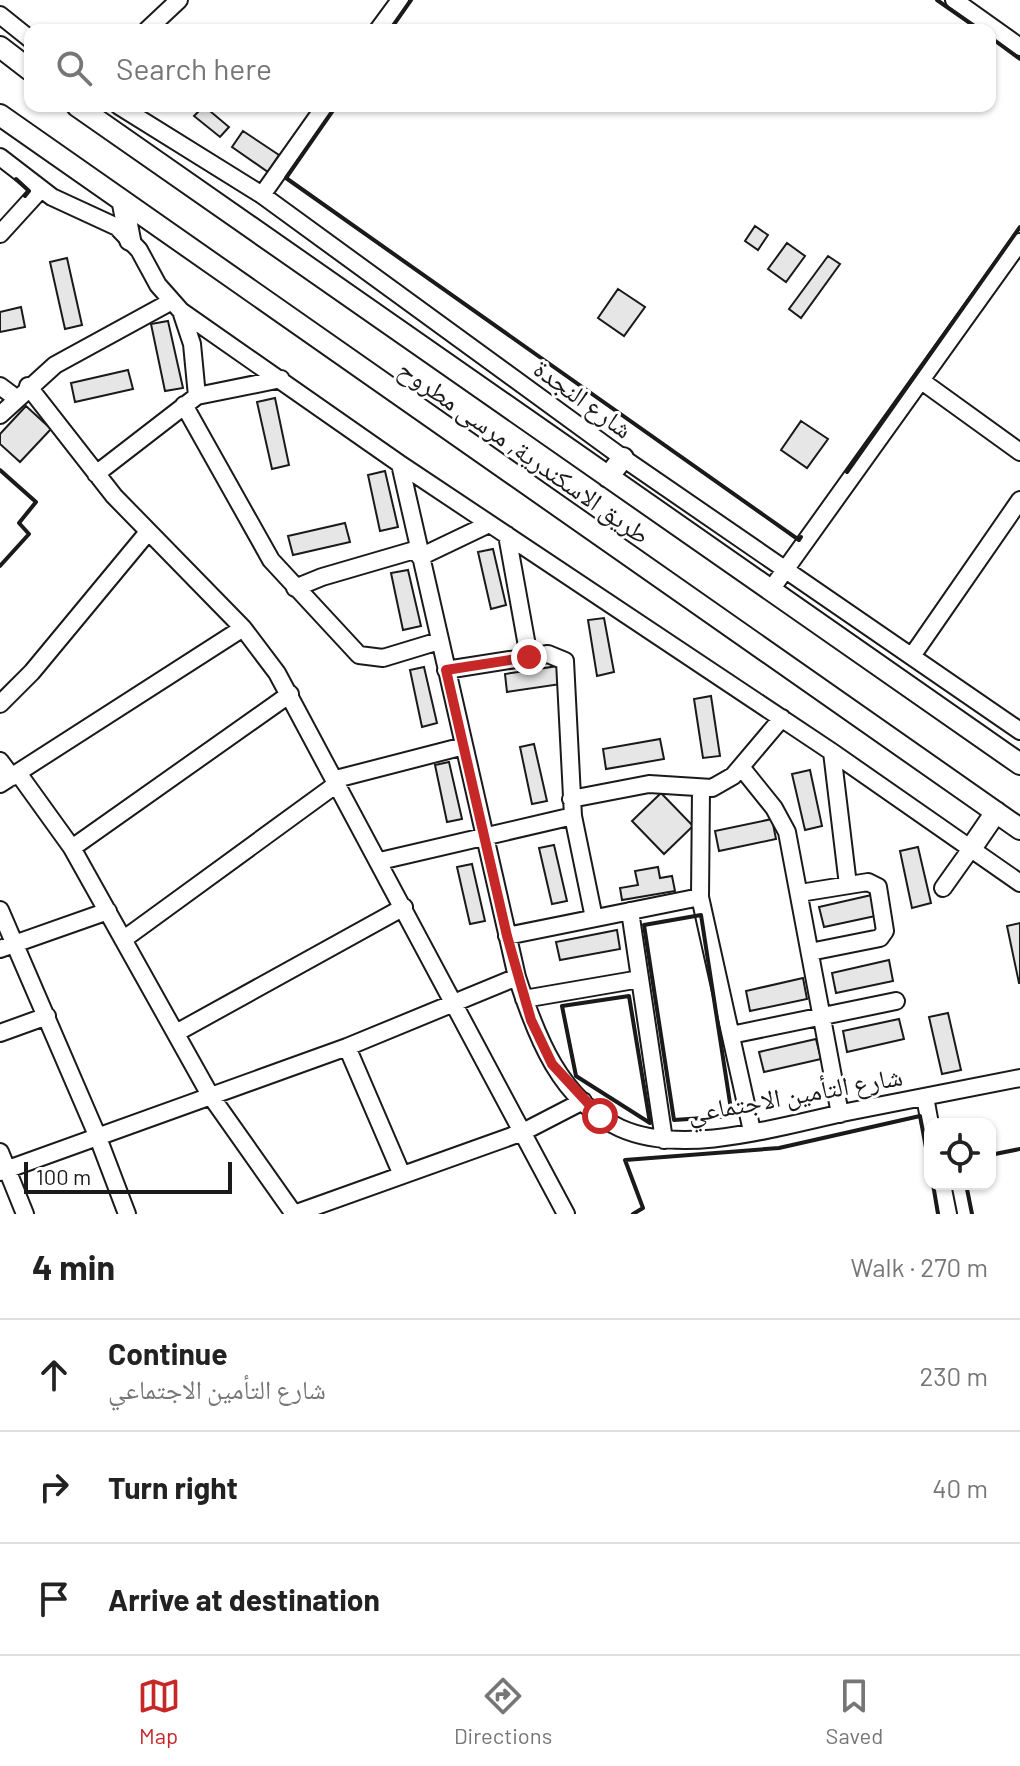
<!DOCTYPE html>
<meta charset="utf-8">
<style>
:root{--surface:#fff;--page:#f2f2f2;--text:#222;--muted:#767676;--line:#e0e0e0;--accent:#c62828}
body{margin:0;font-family:Barlow,"Noto Naskh Arabic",sans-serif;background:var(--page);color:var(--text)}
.controls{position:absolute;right:24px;bottom:24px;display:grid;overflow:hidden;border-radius:16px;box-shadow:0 2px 6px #0004}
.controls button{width:72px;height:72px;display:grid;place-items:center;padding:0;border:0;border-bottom:2px solid var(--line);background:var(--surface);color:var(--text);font:40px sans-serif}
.scale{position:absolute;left:24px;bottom:20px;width:208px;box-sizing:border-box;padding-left:8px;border:4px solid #1a1a1a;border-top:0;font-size:22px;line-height:28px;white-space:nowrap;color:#1a1a1a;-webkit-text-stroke:6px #fff;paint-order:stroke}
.stop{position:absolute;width:24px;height:24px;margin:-18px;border:6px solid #c62828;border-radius:50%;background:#fff}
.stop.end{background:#c62828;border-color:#fff;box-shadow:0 2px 8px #0008}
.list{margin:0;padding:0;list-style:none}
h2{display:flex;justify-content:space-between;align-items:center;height:104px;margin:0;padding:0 32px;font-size:34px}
h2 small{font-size:26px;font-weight:400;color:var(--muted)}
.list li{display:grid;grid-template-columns:52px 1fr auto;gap:24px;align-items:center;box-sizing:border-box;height:112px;padding:0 32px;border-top:2px solid var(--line)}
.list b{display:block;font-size:30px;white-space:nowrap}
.list p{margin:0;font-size:26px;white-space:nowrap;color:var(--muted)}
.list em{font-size:26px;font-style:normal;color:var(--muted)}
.icon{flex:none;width:44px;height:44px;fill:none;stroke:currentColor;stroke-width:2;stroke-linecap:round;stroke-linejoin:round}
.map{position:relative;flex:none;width:1020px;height:1214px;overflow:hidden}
.search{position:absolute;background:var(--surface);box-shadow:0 2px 6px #0004;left:24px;right:24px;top:24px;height:88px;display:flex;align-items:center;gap:20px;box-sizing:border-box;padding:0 28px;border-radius:16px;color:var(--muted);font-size:30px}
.sheet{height:440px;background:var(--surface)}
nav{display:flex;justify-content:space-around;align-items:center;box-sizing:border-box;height:112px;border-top:2px solid var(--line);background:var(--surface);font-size:22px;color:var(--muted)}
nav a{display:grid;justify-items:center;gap:4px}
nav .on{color:var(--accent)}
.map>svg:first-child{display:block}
</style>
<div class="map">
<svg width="1020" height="1214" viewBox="0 0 1020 1214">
<rect width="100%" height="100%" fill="#fff"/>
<path fill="#e6e6e6" stroke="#1a1a1a" stroke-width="2" d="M204 106 229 127 220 137 194 116Z
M243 131 279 155 268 172 232 147Z
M755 226 768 235 758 250 745 241Z
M787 243 805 256 786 282 768 269Z
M828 256 840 264 801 318 789 309Z
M67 258 82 325 65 329 50 262Z
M618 289 645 307 624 336 598 318Z
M21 307 25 327 0 332V312Z
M168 321 183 388 165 391 151 324Z
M128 370 133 389 75 402 71 383Z
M275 398 289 465 272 469 257 402Z
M26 406 51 429 20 462 0 444V434Z
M801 421 828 439 807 468 781 450Z
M385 471 398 527 380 531 368 475Z
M345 523 350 542 293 555 288 536Z
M493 549 506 605 491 609 478 552Z
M408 570 421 626 403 630 391 573Z
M604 618 614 672 597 676 588 620Z
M558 666 561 684 507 692 505 674Z
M424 667 437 723 422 727 410 670Z
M711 696 720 756 703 758 694 699Z
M660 739 664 759 606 769 603 749Z
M534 744 547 801 532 804 520 747Z
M449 762 462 819 447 822 435 765Z
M810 770 822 826 805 830 792 774Z
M661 793 693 826 664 854 632 821Z
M772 819 776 839 719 851 715 831Z
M554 845 567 901 552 904 539 848Z
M918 847 931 903 912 908 900 851Z
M472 864 485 921 470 924 457 867Z
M658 867 660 878 672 876 675 891 622 900 620 888 638 885 635 871Z
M876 894 880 915 824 927 819 907Z
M1020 923V983H1019L1007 926Z
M617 930 620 949 560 960 556 942Z
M889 960 893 981 836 993 832 973Z
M803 978 807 999 750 1011 746 991Z
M948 1013 961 1070 942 1074 929 1017Z
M899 1019 904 1039 847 1052 843 1031Z
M816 1039 821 1059 764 1072 759 1052Z"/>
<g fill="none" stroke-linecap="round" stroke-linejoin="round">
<defs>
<path id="minor" d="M954 0 1020 47
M0 15 30 39
M147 30 179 0
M378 30 400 0
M119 106 262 195 623 458 1020 731
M0 157 52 197 117 227 139 250 158 285 181 311 400 464 832 752 1020 883
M262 195 325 106
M0 234 41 189
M181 311 192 344 197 396
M923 382 1020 452
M0 386 16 398
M28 386 114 496 243 628 277 673 566 1214
M184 405 271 560 359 655 383 658 439 641
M0 415 55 365 172 301
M400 464 517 977C536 1036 560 1100 620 1128 684 1157 781 1126 847 1112 905 1101 962 1089 1020 1078
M96 474 197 396 281 379
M507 535 529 657
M420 557 489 524
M295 588 322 577 418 549
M770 591 1020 242
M912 656 1020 500
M446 670 548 654 565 661 573 816 594 918
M0 704 32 672 148 532
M832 752 848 885
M0 761 12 777
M741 767 774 808 787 832 840 1114
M18 773 72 848 210 1095 294 1214
M336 779 464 746
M0 784 243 628
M701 789 700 897 752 1131
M571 799 649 784 712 788 733 776 782 718
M72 848 290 694
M380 861 573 816
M943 888 970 850
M800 893 868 882 878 887 885 931 880 938 810 952
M0 910 97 1135 127 1214
M630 911 664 1140
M507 936 700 897
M124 939 338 783
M0 949 108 911
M524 999 640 979
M0 1033 47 1016
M176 1033 404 907
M731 1035 896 1001
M347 1047 402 1175
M925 1097 930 1124
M0 1152 25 1214
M0 1172 347 1047 517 977
M942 1184 948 1214
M294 1214 523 1132 583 1101"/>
<path id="major" d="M0 47 30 70
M77 106 1020 764
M0 115 1020 829
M123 204 130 240
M608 477 623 458
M970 850 996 812"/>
</defs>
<use href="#minor" stroke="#1a1a1a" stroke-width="20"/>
<use href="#major" stroke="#1a1a1a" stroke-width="24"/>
<use href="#minor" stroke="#fff" stroke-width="16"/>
<use href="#major" stroke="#fff" stroke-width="20"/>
<path stroke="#1a1a1a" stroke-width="4" d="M937 0 980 30
M390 30 411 0
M990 37 1020 59
M336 106 286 178 799 540 801 537
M16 179 29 191 25 196
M0 470 36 502 19 523 29 534 0 566
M847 472 1020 227
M701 915 732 1116 674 1120 644 925Z
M629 996 650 1123 576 1076 562 1006Z
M990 1155 1020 1149
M933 1184 938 1214
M966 1184 972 1214
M633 1214 643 1208 625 1160 779 1148 920 1116 930 1169"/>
</g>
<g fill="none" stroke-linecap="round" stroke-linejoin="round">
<path stroke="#c62828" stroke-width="10" d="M529 657 446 670 507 936 531 1020 552 1064 600 1116"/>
</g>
<g text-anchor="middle" stroke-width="6" stroke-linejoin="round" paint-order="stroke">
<g font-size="26" fill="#1a1a1a" stroke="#fff">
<text transform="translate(583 399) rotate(36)" y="9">شارع النجدة</text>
<text transform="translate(524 452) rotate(35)" y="9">طريق الاسكندرية, مرسى مطروح</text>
<text transform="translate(795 1095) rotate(-10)" y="9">شارع التأمين الاجتماعي</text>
</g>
</g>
</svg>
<div class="controls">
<button><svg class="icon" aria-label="locate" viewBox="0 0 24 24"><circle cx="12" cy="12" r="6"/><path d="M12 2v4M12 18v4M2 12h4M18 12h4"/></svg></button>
</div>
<div class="scale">100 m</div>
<div class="stop" style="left:600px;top:1116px"></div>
<div class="stop end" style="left:529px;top:657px"></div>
<div class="search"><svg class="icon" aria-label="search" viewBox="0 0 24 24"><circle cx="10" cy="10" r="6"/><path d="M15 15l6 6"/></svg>Search here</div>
</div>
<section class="sheet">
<h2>4 min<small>Walk · 270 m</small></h2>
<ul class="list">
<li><svg class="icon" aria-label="ahead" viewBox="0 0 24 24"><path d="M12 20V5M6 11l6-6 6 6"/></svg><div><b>Continue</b><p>شارع التأمين الاجتماعي</p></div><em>230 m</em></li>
<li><svg class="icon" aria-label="right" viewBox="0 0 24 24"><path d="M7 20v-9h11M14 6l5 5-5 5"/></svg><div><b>Turn right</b></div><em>40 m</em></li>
<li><svg class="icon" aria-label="arrive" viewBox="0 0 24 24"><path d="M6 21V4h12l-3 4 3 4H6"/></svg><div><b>Arrive at destination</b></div></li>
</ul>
</section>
<nav>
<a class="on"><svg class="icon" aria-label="map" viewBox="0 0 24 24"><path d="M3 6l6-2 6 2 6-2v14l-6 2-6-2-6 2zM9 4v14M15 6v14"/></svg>Map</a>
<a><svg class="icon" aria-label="directions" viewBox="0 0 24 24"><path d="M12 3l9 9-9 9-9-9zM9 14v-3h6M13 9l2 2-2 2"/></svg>Directions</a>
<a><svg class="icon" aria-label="saved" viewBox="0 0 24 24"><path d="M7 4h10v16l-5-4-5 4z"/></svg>Saved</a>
</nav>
